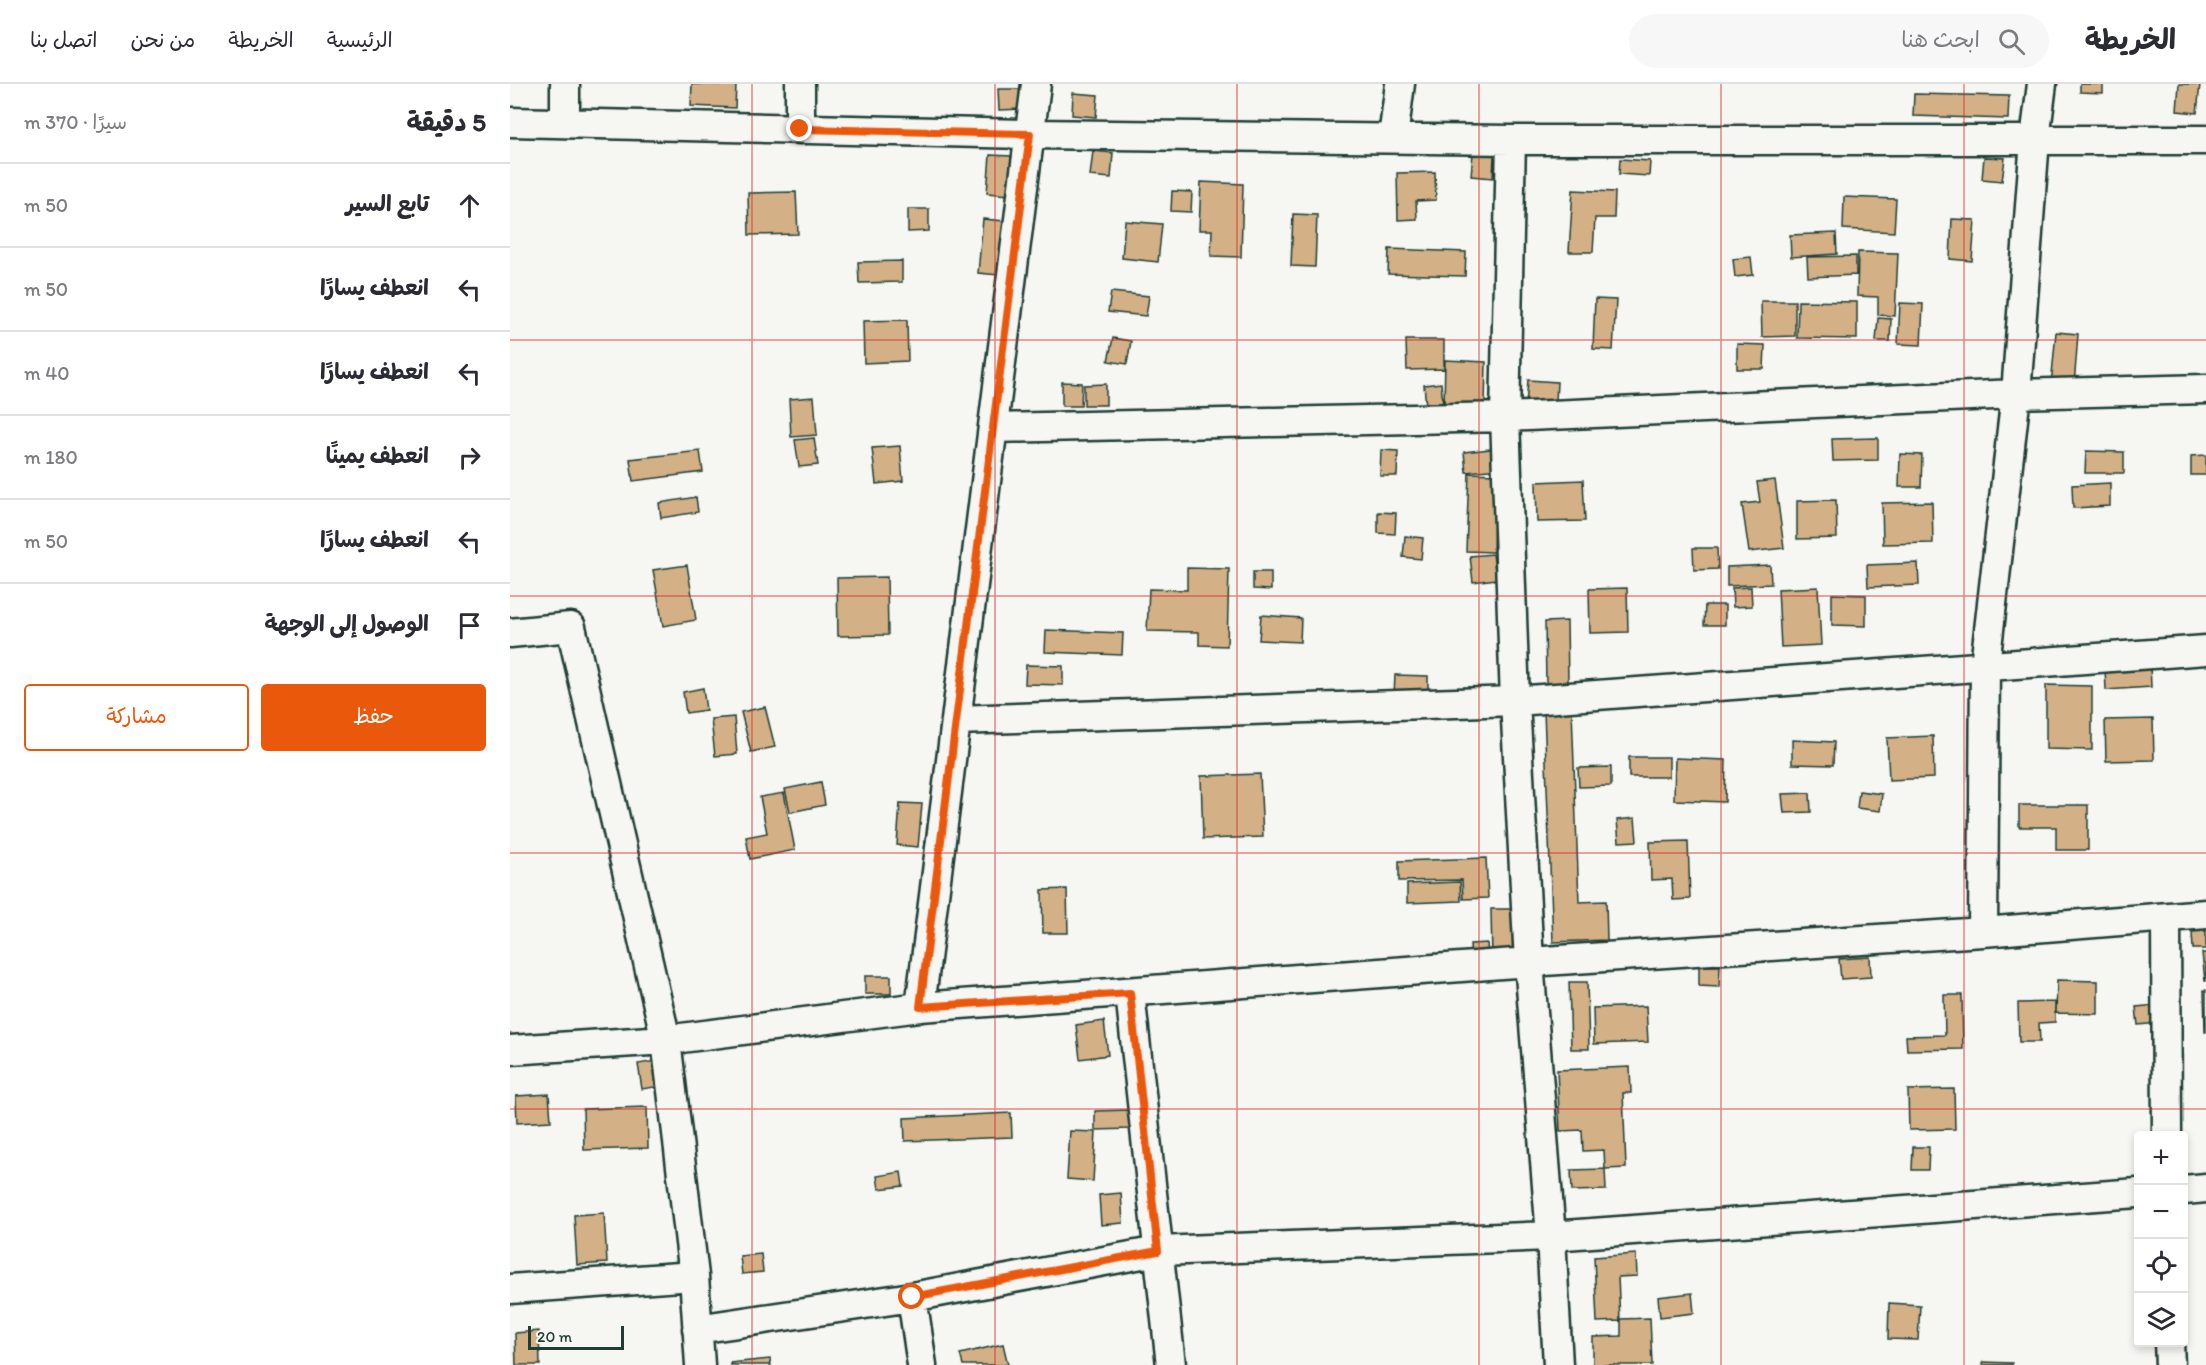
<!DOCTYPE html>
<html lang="ar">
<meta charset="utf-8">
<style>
:root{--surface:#fff;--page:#f7f7f7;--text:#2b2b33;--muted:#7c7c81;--line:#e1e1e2;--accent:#ea580c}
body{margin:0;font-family:Itim,"Playpen Sans Arabic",sans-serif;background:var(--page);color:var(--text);direction:rtl}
.controls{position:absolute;right:18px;bottom:18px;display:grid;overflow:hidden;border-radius:6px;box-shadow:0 3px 9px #0003}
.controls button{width:54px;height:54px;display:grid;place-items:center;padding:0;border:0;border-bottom:2px solid var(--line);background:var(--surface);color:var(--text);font:30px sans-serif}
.scale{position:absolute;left:18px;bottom:15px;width:96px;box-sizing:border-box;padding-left:6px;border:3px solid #1f3d34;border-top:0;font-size:16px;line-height:21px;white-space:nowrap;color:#1f3d34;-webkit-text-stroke:4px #f6f6f2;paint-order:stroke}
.stop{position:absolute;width:18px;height:18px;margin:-14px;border:4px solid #ea580c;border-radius:50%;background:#fff}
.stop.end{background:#ea580c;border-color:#fff;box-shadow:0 2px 6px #0008}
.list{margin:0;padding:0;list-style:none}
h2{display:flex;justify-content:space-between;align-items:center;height:78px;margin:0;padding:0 24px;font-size:26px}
h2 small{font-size:20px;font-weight:400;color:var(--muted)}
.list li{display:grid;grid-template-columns:39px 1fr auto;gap:18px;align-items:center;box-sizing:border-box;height:84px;padding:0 24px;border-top:2px solid var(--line)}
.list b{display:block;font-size:22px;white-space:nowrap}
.list em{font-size:20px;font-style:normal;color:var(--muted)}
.actions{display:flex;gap:12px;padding:18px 24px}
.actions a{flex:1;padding:14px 0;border:2px solid var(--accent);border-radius:6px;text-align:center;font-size:21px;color:var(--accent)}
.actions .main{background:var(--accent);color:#fff}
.icon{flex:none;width:33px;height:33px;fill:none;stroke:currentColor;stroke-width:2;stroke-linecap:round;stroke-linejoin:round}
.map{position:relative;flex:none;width:1696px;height:1281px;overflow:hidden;direction:ltr}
header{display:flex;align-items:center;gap:36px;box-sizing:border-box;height:84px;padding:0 30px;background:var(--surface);border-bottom:2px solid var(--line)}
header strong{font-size:28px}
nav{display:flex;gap:33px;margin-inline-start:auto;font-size:21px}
.search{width:420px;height:54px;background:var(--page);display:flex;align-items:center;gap:15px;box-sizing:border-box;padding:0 21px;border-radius:33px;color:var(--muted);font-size:22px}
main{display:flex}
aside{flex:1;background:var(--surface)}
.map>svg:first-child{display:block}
</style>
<header>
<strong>الخريطة</strong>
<div class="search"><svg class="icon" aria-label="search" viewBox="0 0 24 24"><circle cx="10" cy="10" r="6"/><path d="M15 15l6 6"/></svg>ابحث هنا</div>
<nav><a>الرئيسية</a><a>الخريطة</a><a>من نحن</a><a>اتصل بنا</a></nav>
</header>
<main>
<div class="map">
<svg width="1696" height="1281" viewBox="0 0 1696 1281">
<rect width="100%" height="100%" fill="#f6f6f2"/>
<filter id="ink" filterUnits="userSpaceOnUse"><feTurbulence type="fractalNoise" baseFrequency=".0167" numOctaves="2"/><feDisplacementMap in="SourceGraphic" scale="12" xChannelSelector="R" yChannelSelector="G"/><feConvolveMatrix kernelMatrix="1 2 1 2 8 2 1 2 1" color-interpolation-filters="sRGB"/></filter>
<g filter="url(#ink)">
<path fill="#d3b085" stroke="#1f3d34" stroke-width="1.5" d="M182 0 226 1 225 24 181 22Z
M1570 0H1593V9L1570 8Z
M1669 0H1690L1687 29 1667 27Z
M488 5H512L513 25 489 26Z
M563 9 588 11 586 33 562 31Z
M1404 10 1499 12 1498 35 1403 32Z
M583 67 603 69 601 94 580 92Z
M963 69 984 71 983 94 961 92Z
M480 71 501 72 499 111 477 109Z
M1474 73 1495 74 1492 97 1472 95Z
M1110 75 1140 77 1139 92 1109 90Z
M925 88 926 116 906 117 907 135 888 136 887 89Z
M691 98 733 100 731 173 701 172 702 146H689Z
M1063 106 1105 108 1104 134H1085L1083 168H1059Z
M662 107 682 108 681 128 661 127Z
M286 108 288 150 239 151 238 109Z
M1334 113 1386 115 1384 148 1333 145Z
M398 125H419V147L398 148Z
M783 130 807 131 805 183 781 182Z
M473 135 495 137 489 191 468 189Z
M1442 135 1465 136 1462 177 1440 175Z
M615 137 652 140 648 178 612 174Z
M1326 149 1327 170 1281 173 1280 151Z
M879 165 956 168 955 192 878 190Z
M1348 168 1388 169 1385 232 1368 231V213L1347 212Z
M1346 172V191L1298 193 1297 173Z
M1241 173 1243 191 1225 193 1223 175Z
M392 177V198L349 199 348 178Z
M601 208 639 212 636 232 598 228Z
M1085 215 1106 216 1103 266 1083 265Z
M1251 217H1285V252L1252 253Z
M1288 217 1347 218V255L1287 254Z
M1390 219 1413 220 1411 261 1388 260Z
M1368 234 1381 235 1380 257H1366Z
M397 236 398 277 354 279 353 237Z
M1546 248 1568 250 1564 302 1541 301Z
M603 254 621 257 617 280 598 277Z
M896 256H934V285L897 286Z
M1227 260 1255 261 1254 285H1227Z
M935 276 976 278 975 323 934 322Z
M1018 296 1047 298 1045 336 1015 334Z
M552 298 572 299 571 322H552Z
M931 299 933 321 916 322 914 301Z
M596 300V321H574V301Z
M304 313 307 351 281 353 279 315Z
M304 354 308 381 289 383 285 356Z
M1368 354V376L1323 377 1322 355Z
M390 362 393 397 366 400 362 364Z
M989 364 991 385 956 388 954 368Z
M871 366 888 367 887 392H870Z
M190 367 193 388 123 397 120 375Z
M1576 367 1614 368V389H1575Z
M1390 370 1412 371 1411 403H1389Z
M1696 371V391H1681V372Z
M959 389 985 390 983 468 956 467Z
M1073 396 1075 437 1027 438 1026 398Z
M1265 396 1274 464 1239 468 1232 420 1250 418 1247 398Z
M1600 399V422L1563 424 1562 401Z
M186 413 188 428 151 434 149 419Z
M1326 416 1327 454 1287 455V417Z
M1422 418 1423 459 1373 460 1372 419Z
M868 428 886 429 885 450 868 449Z
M895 452 913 454 911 475 893 473Z
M1183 464H1207L1208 485 1184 486Z
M983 470 986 495 963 498 960 472Z
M1408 479 1409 501 1358 503 1357 481Z
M177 481 186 536 153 542 143 486Z
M1260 481 1261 500 1217 502V483Z
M677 484 719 485 717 562 689 561V548L637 547 639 505 677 506Z
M743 488H761V506L743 505Z
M377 493 378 551 328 552 327 494Z
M1241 503 1242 522 1223 523 1222 504Z
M1308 503 1311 561 1271 563 1268 505Z
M1117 504 1118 548 1080 549 1079 505Z
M1322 510 1356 511V542L1322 541Z
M1195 521H1215V541H1194Z
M751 531 791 534 790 558 749 556Z
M1057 537 1058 600H1036L1035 538Z
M536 546 613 549 612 571 535 568Z
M516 581 553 582V601L515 600Z
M1640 581 1641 603 1596 606 1595 584Z
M885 591 918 592V613L884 612Z
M1536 601 1582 602V666L1536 665Z
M193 604 196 626 176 629 173 608Z
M255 623 265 663 241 668 231 628Z
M1062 626 1069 818 1096 817 1097 856 1043 858 1034 627Z
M224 633 227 670 205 672 201 635Z
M1643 635 1644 676 1596 677 1595 636Z
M1423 652 1424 694 1379 696 1377 654Z
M1282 656 1324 658 1323 681 1282 680Z
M1119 673H1159V693H1119Z
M1165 674 1216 676 1215 718 1164 716Z
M1101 683V702L1069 703 1068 684Z
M750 690 753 753 693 755 691 692Z
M311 698 315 721 280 728 275 705Z
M1349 707 1372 710 1370 727 1347 724Z
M274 709 285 766 240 775 236 753 257 749 250 713Z
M1300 709 1301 728 1274 729 1272 710Z
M390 719 412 720 408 763 387 761Z
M1509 721H1578V766H1546V743H1509Z
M1125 734 1127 757 1109 758 1107 736Z
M1178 757 1180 815 1163 816 1162 795 1141 796 1140 758Z
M976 774 978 814 953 815 952 796 889 797V777Z
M950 798 951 817 897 819V800Z
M557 805 558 849H533L532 806Z
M981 825H1010L1012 874H982Z
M1696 847V865H1683L1682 848Z
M977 859 979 886 961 887 960 860Z
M1692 869H1696V897H1695Z
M1360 873 1361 893 1331 895 1329 875Z
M1189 882H1210L1209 903 1189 902Z
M355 892H381V910H355Z
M1547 896 1588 897V930L1546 929Z
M1059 898H1077L1079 965H1061Z
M1694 906H1696V948H1695Z
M1434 911H1452L1453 965 1397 966 1396 952 1435 951Z
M1545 918V938L1529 939 1530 958H1509L1508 919Z
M1647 921 1649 939 1628 941 1626 923Z
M1136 922 1138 958 1084 960 1083 924Z
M594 937 598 971 570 975 566 941Z
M146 977 151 1002 132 1005 128 980Z
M1120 983 1121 1009H1113L1116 1084 1095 1085 1094 1066 1073 1067 1072 1046 1050 1047 1047 986Z
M1444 1005 1445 1045 1399 1046 1398 1006Z
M39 1010 41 1037 7 1039 6 1012Z
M137 1023 138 1064 74 1066 73 1025Z
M620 1026V1045L585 1046V1027Z
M501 1029 502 1053 395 1057 394 1034Z
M560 1047 586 1048 583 1097 557 1095Z
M1403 1063H1419L1418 1086H1402Z
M1095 1085 1096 1106 1062 1107 1061 1086Z
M391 1088 393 1102 369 1105 367 1092Z
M611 1109 613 1139 591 1141 589 1111Z
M94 1129 97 1179 67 1181 64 1131Z
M251 1170 253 1188 232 1190 230 1172Z
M1126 1170 1127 1192 1108 1193 1110 1237 1087 1238 1084 1173Z
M1182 1209 1184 1229 1150 1233 1148 1213Z
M1379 1219 1410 1221 1408 1256 1378 1255Z
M1140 1234 1142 1281H1083V1253L1111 1252V1235Z
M29 1247 30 1281H6L5 1249Z
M493 1260 498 1281H453L450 1270Z
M260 1275 261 1281H220V1279Z
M1473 1278 1502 1279V1281H1473Z"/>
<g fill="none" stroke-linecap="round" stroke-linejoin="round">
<defs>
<path id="street" d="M55 0V38
M0 38 520 50 1001 56H1696
M290 45V0
M883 54 890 0
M1001 56 995 333 1005 617 1019 878 1041 1152 1048 1281
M483 344 995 333 1506 310 1696 305
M0 549 61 543 156 956 184 1192 190 1281
M446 636 1005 617 1696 566
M1656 834 1657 1052
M1473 848 1475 581 1506 310 1525 55 1532 0
M620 909 661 1281
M410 923 526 0
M0 966 156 956 410 923 1019 878 1473 848 1696 830
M1674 1106 1696 1104
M0 1205 184 1192
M402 1213 412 1281
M187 1245 402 1213 648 1167 1041 1152 1628 1109
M1659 1258 1660 1281"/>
</defs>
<use href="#street" stroke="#1f3d34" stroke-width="33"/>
<use href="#street" stroke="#f6f6f2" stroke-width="28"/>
</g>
</g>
<g fill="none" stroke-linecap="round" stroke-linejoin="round" filter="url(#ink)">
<path stroke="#ea580c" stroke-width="8" d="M290 45 520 50 410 923 620 909 648 1167 402 1213"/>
</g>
<path fill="none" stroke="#d62828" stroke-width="1.5" stroke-opacity="0.55" d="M242 0V1281M485 0V1281M727 0V1281M969 0V1281M1211 0V1281M1454 0V1281M0 256H1696M0 512H1696M0 769H1696M0 1025H1696"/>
</svg>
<div class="controls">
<button>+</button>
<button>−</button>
<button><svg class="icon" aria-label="locate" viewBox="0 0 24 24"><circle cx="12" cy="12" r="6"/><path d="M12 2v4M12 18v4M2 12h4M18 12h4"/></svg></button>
<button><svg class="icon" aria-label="layers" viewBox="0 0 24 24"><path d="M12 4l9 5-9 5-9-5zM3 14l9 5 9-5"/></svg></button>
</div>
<div class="scale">20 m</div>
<div class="stop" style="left:402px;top:1213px"></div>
<div class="stop end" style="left:290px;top:45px"></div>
</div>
<aside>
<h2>5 دقيقة<small>سيرًا · 370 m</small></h2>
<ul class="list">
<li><svg class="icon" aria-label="ahead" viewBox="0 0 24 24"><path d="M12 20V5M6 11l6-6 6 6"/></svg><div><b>تابع السير</b></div><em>50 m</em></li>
<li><svg class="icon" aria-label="left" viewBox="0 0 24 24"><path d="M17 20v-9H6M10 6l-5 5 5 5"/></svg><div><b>انعطف يسارًا</b></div><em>50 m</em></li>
<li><svg class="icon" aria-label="left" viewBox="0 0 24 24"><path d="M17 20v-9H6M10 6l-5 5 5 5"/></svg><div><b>انعطف يسارًا</b></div><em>40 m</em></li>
<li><svg class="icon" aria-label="right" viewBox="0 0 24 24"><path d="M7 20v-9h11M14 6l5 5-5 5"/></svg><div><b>انعطف يمينًا</b></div><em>180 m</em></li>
<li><svg class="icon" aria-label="left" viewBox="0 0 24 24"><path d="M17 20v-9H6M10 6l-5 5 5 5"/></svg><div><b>انعطف يسارًا</b></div><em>50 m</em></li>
<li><svg class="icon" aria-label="arrive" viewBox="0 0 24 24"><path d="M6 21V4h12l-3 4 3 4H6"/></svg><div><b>الوصول إلى الوجهة</b></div></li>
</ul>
<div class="actions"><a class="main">حفظ</a><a>مشاركة</a></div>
</aside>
</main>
